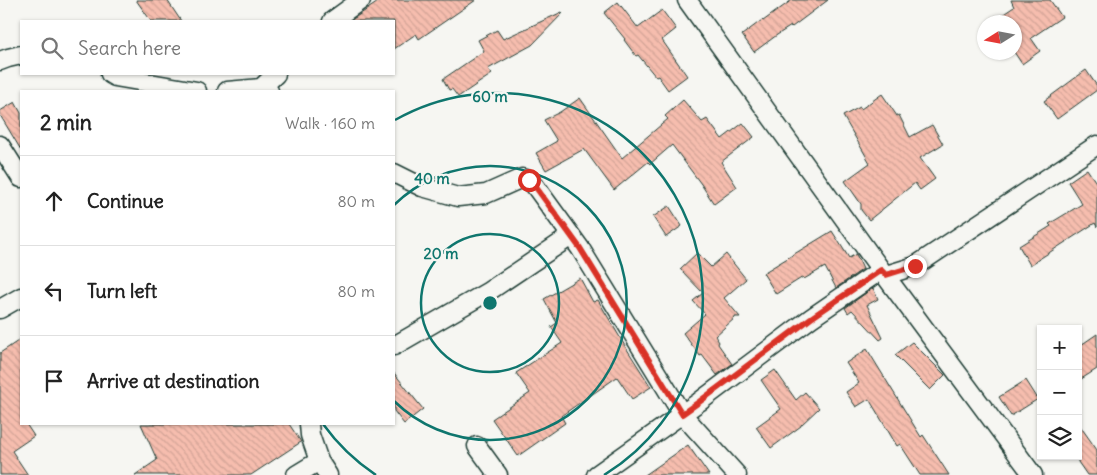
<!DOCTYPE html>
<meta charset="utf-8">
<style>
:root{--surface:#fff;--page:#f2f2f2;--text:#222;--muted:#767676;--line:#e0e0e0}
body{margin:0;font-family:Delius,sans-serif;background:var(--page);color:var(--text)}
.controls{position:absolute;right:15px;bottom:15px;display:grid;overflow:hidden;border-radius:0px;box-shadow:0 1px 4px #0004}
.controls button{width:45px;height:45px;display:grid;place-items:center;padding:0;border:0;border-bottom:1px solid var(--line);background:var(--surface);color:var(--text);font:25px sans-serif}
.compass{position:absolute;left:977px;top:15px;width:45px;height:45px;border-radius:50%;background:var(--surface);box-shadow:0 1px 4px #0004;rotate:259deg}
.stop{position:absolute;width:15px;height:15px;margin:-11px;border:4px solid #d93025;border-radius:50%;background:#fff}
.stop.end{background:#d93025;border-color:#fff;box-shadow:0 1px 5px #0008}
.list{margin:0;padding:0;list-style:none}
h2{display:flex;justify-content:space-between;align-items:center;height:65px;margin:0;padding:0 20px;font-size:21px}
h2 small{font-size:16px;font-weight:400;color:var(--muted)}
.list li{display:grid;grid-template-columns:32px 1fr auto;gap:15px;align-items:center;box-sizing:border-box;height:90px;padding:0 20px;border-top:1px solid var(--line)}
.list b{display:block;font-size:19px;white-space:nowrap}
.list em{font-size:16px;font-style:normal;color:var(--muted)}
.icon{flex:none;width:28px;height:28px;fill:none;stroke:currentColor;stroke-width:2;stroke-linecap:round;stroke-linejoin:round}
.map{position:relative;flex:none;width:1097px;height:475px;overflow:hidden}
.search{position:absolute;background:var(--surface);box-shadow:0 1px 4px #0004;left:20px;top:20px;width:375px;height:55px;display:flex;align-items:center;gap:12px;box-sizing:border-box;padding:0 18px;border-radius:0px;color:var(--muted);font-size:19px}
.panel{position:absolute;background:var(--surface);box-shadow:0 1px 4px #0004;left:20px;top:90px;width:375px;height:335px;border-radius:0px}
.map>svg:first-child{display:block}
</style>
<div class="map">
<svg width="1097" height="475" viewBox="0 0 1097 475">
<defs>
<pattern id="building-back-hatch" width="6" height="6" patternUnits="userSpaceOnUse" patternTransform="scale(1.25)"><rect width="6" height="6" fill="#f6bdae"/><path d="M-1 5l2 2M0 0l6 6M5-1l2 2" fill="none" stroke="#d2a396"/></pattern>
</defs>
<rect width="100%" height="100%" fill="#f6f6f2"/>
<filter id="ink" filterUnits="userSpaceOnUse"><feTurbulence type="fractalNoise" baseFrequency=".02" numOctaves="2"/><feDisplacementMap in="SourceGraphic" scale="10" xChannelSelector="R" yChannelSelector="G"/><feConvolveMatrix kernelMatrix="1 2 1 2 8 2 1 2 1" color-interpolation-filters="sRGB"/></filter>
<g filter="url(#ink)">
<path fill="url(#building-back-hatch)" stroke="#1f3d34" d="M136 0H167L181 21H151Z
M381 0H476L419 39 416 34 394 49V21H350Z
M792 0H828L792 27 791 26 777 35 754 52 742 35 762 20 763 21Z
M1011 0H1050L1062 17 1031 38 1040 51 1022 64 1014 52V22H993V21L1014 7Z
M618 2 638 28 662 10 676 29 662 40 687 76 668 90 658 76 656 77 638 55 636 56 624 40 625 39 604 13Z
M562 12 563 13 532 45 488 69 492 74 458 97 452 89 449 90 443 79 484 51 478 40 497 30 503 39Z
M1086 70 1097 86V90L1057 119 1044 101Z
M882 94 897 116 899 115 910 137 932 125 943 144 920 158 935 179 920 190 915 183 869 220 861 210V204L845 181 870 163 843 116 860 107 861 109Z
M580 98 622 158 668 119 665 116 683 100 702 122 707 119 722 139 743 123 754 137 721 162 737 187 714 204 701 184 672 145 650 164 648 162 614 190 584 149 546 170 536 153 557 141 544 120 560 112Z
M15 102 21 113V150L0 115V111Z
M1087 169 1097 184V227L1095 223 1030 265 1019 246 1051 226 1049 224 1082 204 1068 182Z
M669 206 682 226 666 237 653 217Z
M832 231 849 258 856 254 863 269 836 288 825 267 804 279 803 277 776 294 763 273Z
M697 253 711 267 726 254 746 279 724 298 740 317H735V318L715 336 719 342 718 344 732 364 717 375 702 355 700 356 683 333 705 314 693 301 703 293 680 269Z
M580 278 593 302 598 300 625 346 651 387 632 399 617 377 561 416 565 423 518 456 492 419 530 393 516 373 562 343 551 327 557 323 544 299Z
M873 288 878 299 867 305 883 338 880 340 852 310 848 313 845 308Z
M1097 334V369L1078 381V347Z
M21 339V424H26L34 436 12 451 28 475H0V353Z
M912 342 945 375 930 390 895 355Z
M867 349 921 437 923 435 949 475H920L900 444 897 446 869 399 856 407 846 392 859 383 846 363Z
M775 370 796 400 805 392 819 408 801 425V426L771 448 756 427 781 409 761 380Z
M394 373 423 409 404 424 394 411Z
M1026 380 1038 399 1011 416 999 397Z
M1078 423 1097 450V475H1087L1078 462Z
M141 424H289L301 442 251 475H135L157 460Z
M688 445 709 475H645Z"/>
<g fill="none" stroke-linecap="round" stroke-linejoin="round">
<defs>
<path id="street" d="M687 0 881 270 1033 475
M332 21 361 0
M0 61 8 58 21 55
M110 74 115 77 197 91
M227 91 261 88 269 91
M258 91 276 74
M0 145 21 178
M394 173 422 187 458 197 486 194 522 178 529 180 535 186 580 248 682 414 737 475
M886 275 915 266 1097 145
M0 309 21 297
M394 346 489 291 571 236
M309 424 310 435 319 461
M477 446 498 475
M296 475 319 461 328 475
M596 475 699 402 811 318 881 270"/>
</defs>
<use href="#street" stroke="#1f3d34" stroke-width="21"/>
<use href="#street" stroke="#f6f6f2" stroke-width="18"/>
</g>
</g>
<g fill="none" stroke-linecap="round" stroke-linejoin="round" filter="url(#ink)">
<path stroke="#d93025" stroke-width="6" d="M529 180 535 186 580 248 682 414 699 402 811 318 881 270 886 275 915 266"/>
</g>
<g fill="none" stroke="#0f766e" stroke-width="2.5">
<circle cx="490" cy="303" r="69"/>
<path d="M394 205A137 137 0 1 1 394 401"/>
<path d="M376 475A206 206 0 0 1 323 424M395 120A206 206 0 0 1 604 475"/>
</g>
<circle cx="490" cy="303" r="8" fill="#0f766e" stroke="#f6f6f2" stroke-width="2.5"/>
<g font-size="15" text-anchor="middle" font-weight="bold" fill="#0f766e" stroke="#f6f6f2" stroke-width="4.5" stroke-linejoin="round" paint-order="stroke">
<text x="490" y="102">60 m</text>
<text x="432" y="184">40 m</text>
<text x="441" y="259">20 m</text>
</g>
</svg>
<div class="controls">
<button>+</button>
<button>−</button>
<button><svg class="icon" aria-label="layers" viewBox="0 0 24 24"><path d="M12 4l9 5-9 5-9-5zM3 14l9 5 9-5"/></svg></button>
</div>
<svg class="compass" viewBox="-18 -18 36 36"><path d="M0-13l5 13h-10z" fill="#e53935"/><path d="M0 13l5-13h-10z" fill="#767676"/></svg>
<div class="stop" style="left:529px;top:180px"></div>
<div class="stop end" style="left:915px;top:266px"></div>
<div class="search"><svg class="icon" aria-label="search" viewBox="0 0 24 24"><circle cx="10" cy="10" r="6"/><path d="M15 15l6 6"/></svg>Search here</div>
<section class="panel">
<h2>2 min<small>Walk · 160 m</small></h2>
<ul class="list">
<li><svg class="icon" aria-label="ahead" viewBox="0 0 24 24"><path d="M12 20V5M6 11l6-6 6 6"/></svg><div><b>Continue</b></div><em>80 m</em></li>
<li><svg class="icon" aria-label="left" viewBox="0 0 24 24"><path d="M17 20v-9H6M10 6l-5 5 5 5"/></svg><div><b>Turn left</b></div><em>80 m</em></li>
<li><svg class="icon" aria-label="arrive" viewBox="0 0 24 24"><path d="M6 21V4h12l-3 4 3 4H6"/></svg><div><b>Arrive at destination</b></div></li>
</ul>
</section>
</div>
